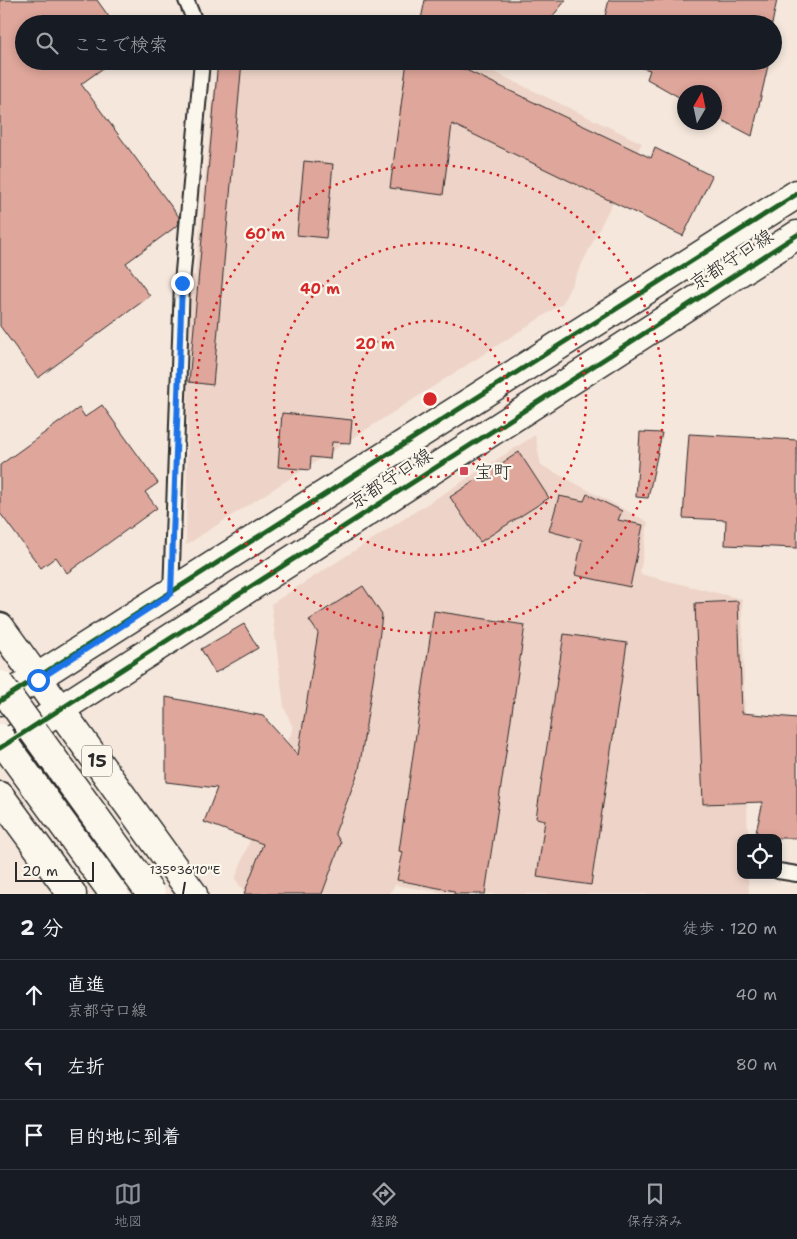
<!DOCTYPE html>
<html lang="ja">
<meta charset="utf-8">
<style>
:root{--surface:#171b24;--page:#242831;--text:#f1f3f6;--muted:#9ea1a6;--line:#363941;--accent:#8c9099}
body{margin:0;font-family:"Shantell Sans","Klee One",sans-serif;background:var(--page);color:var(--text)}
.controls{position:absolute;right:15px;bottom:15px;display:grid;overflow:hidden;border-radius:10px;box-shadow:0 2px 8px #0003}
.controls button{width:45px;height:45px;display:grid;place-items:center;padding:0;border:0;border-bottom:1px solid var(--line);background:var(--surface);color:var(--text);font:25px sans-serif}
.compass{position:absolute;left:677px;top:85px;width:45px;height:45px;border-radius:50%;background:var(--surface);box-shadow:0 2px 8px #0003;rotate:9deg}
.scale{position:absolute;left:15px;bottom:12px;width:79px;box-sizing:border-box;padding-left:5px;border:2px solid #2b2b2b;border-top:0;font-size:14px;line-height:18px;white-space:nowrap;color:#2b2b2b;-webkit-text-stroke:4px #fbf7ec;paint-order:stroke}
.stop{position:absolute;width:15px;height:15px;margin:-11px;border:4px solid #1a73e8;border-radius:50%;background:#fff}
.stop.end{background:#1a73e8;border-color:#fff;box-shadow:0 1px 5px #0008}
.list{margin:0;padding:0;list-style:none}
h2{display:flex;justify-content:space-between;align-items:center;height:65px;margin:0;padding:0 20px;font-size:21px}
h2 small{font-size:16px;font-weight:400;color:var(--muted)}
.list li{display:grid;grid-template-columns:32px 1fr auto;gap:15px;align-items:center;box-sizing:border-box;height:70px;padding:0 20px;border-top:1px solid var(--line)}
.list b{display:block;font-size:19px;white-space:nowrap}
.list p{margin:0;font-size:16px;white-space:nowrap;color:var(--muted)}
.list em{font-size:16px;font-style:normal;color:var(--muted)}
.icon{flex:none;width:28px;height:28px;fill:none;stroke:currentColor;stroke-width:2;stroke-linecap:round;stroke-linejoin:round}
.map{position:relative;flex:none;width:797px;height:894px;overflow:hidden}
.search{position:absolute;background:var(--surface);box-shadow:0 2px 8px #0003;left:15px;right:15px;top:15px;height:55px;display:flex;align-items:center;gap:12px;box-sizing:border-box;padding:0 18px;border-radius:28px;color:var(--muted);font-size:19px}
.sheet{height:275px;background:var(--surface)}
nav{display:flex;justify-content:space-around;align-items:center;box-sizing:border-box;height:70px;border-top:1px solid var(--line);background:var(--surface);font-size:14px;color:var(--muted)}
nav a{display:grid;justify-items:center;gap:2px}
nav .on{color:var(--accent)}
.map>svg:first-child{display:block}
</style>
<div class="map">
<svg width="797" height="894" viewBox="0 0 797 894">
<rect width="100%" height="100%" fill="#f5e7dc"/>
<filter id="ink" filterUnits="userSpaceOnUse"><feTurbulence type="fractalNoise" baseFrequency=".02" numOctaves="2"/><feDisplacementMap in="SourceGraphic" scale="10" xChannelSelector="R" yChannelSelector="G"/><feConvolveMatrix kernelMatrix="1 2 1 2 8 2 1 2 1" color-interpolation-filters="sRGB"/></filter>
<g filter="url(#ink)">
<path fill="#eed4c8" d="M217 61H462L490 70 642 143 562 304 186 545 190 275H195Z
M535 435 541 465 648 522 640 574 742 599 748 838H741V875H748L749 894H451L395 885 389 894H246L235 879 293 728 284 707 271 604Z"/>
<path fill="#dfa69b" stroke="#2b2b2b" d="M0 0H97L114 24H24V61H113L81 84 179 217 178 225 126 263 150 296 38 378 0 326Z
M425 0H566L546 24H420Z
M609 0H777L772 24H603Z
M218 61H242L213 385 189 382Z
M407 61 464 69 651 158 655 148 712 176 683 236 452 124 443 195 390 188Z
M618 61H769L752 136 714 116V92H684V100L647 79 650 70Z
M304 161 333 164 326 238 297 235Z
M102 405 158 483 145 492 157 508 67 573 56 557 41 568 0 513V465L79 408 85 417Z
M282 413 352 420 350 443 332 442 330 459 311 457 310 470 278 467Z
M640 432 662 433 648 498 636 497Z
M689 434 797 440V548L725 545 726 520 683 518Z
M519 452 549 498 480 542 450 497Z
M587 494 622 511 618 520 643 525 630 587 575 575 582 540 549 531 559 496 584 501Z
M363 586 382 615 378 648 359 770 335 833 341 843 322 894H244L263 844 204 822 217 788 166 782V697L263 716 298 755 318 633 309 620Z
M738 601 742 713 797 718V838H762V834L756 832 763 802 703 804 695 603Z
M434 611 525 625 485 894H454V891L397 880 403 852 399 851Z
M244 624 258 648 215 673 201 649Z
M564 634 627 643 591 885 537 877 545 820 536 818Z"/>
<g fill="none" stroke-linecap="round" stroke-linejoin="round">
<defs>
<path id="lane" d="M186 0 196 24
M171 594 182 283 202 61
M778 871 797 874"/>
<path id="primary" d="M0 627 193 894
M0 701 797 194
M0 748 797 235
M0 796 72 894"/>
</defs>
<use href="#lane" stroke="#2b2b2b" stroke-width="18"/>
<use href="#primary" stroke="#2b2b2b" stroke-width="31"/>
<use href="#lane" stroke="#fbf7ec" stroke-width="14"/>
<use href="#primary" stroke="#fbf7ec" stroke-width="28"/>
<defs>
<path id="primary-bridge" d="M0 685 151 894
M0 738 114 894"/>
</defs>
<use href="#primary-bridge" stroke="#2b2b2b" stroke-width="31" stroke-linecap="butt"/>
<use href="#primary-bridge" stroke="#fbf7ec" stroke-width="28"/>
<defs>
<path id="cycleway" d="M0 701 797 194
M0 748 797 235"/>
</defs>
<use href="#cycleway" stroke="#fbf7ec" stroke-width="8"/>
<use href="#cycleway" stroke="#1b5e20" stroke-width="5"/>
</g>
</g>
<g fill="none" stroke-linecap="round" stroke-linejoin="round" filter="url(#ink)">
<path stroke="#1a73e8" stroke-width="6" d="M38 680 171 594 182 283"/>
</g>
<path fill="none" stroke="#2b2b2b" stroke-width="2" d="M183 894 185 882"/>
<g fill="none" stroke="#d62828" stroke-width="2.5" stroke-dasharray="2.5 5">
<circle cx="430" cy="399" r="78"/>
<circle cx="430" cy="399" r="156"/>
<circle cx="430" cy="399" r="234"/>
</g>
<rect fill="#d1495b" stroke="#fbf7ec" stroke-width="2" x="459" y="466" width="10" height="10" rx="2.5"/>
<g text-anchor="middle" stroke-width="4.5" stroke-linejoin="round" paint-order="stroke">
<rect fill="#fbf7ec" stroke="#696865" stroke-width="1" x="82" y="745.5" width="30" height="31" rx="4"/>
<g font-size="18" font-weight="bold" fill="#2b2b2b">
<text x="97" y="767">15</text>
</g>
<g font-size="19" fill="#2b2b2b" stroke="#fbf7ec">
<text transform="translate(731 259) rotate(-33)" y="7">京都守口線</text>
<text transform="translate(390 478) rotate(-33)" y="7">京都守口線</text>
</g>
<g font-size="19" fill="#2b2b2b" stroke="#fbf7ec" text-anchor="start">
<text x="474" y="478">宝町</text>
</g>
</g>
<g font-size="12" text-anchor="middle" fill="#2b2b2b" stroke="#fbf7ec" stroke-width="4.5" stroke-linejoin="round" paint-order="stroke">
<text x="185" y="874">135°36'10"E</text>
</g>
<circle cx="430" cy="399" r="8" fill="#d62828" stroke="#fbf7ec" stroke-width="2.5"/>
<g font-size="15" text-anchor="middle" font-weight="bold" fill="#d62828" stroke="#fbf7ec" stroke-width="4.5" stroke-linejoin="round" paint-order="stroke">
<text x="265" y="239">60 m</text>
<text x="320" y="294">40 m</text>
<text x="375" y="349">20 m</text>
</g>
</svg>
<div class="controls">
<button><svg class="icon" aria-label="locate" viewBox="0 0 24 24"><circle cx="12" cy="12" r="6"/><path d="M12 2v4M12 18v4M2 12h4M18 12h4"/></svg></button>
</div>
<svg class="compass" viewBox="-18 -18 36 36"><path d="M0-13l5 13h-10z" fill="#e53935"/><path d="M0 13l5-13h-10z" fill="#9ea1a6"/></svg>
<div class="scale">20 m</div>
<div class="stop" style="left:38px;top:680px"></div>
<div class="stop end" style="left:182px;top:283px"></div>
<div class="search"><svg class="icon" aria-label="search" viewBox="0 0 24 24"><circle cx="10" cy="10" r="6"/><path d="M15 15l6 6"/></svg>ここで検索</div>
</div>
<section class="sheet">
<h2>2 分<small>徒歩 · 120 m</small></h2>
<ul class="list">
<li><svg class="icon" aria-label="ahead" viewBox="0 0 24 24"><path d="M12 20V5M6 11l6-6 6 6"/></svg><div><b>直進</b><p>京都守口線</p></div><em>40 m</em></li>
<li><svg class="icon" aria-label="left" viewBox="0 0 24 24"><path d="M17 20v-9H6M10 6l-5 5 5 5"/></svg><div><b>左折</b></div><em>80 m</em></li>
<li><svg class="icon" aria-label="arrive" viewBox="0 0 24 24"><path d="M6 21V4h12l-3 4 3 4H6"/></svg><div><b>目的地に到着</b></div></li>
</ul>
</section>
<nav>
<a class="on"><svg class="icon" aria-label="map" viewBox="0 0 24 24"><path d="M3 6l6-2 6 2 6-2v14l-6 2-6-2-6 2zM9 4v14M15 6v14"/></svg>地図</a>
<a><svg class="icon" aria-label="directions" viewBox="0 0 24 24"><path d="M12 3l9 9-9 9-9-9zM9 14v-3h6M13 9l2 2-2 2"/></svg>経路</a>
<a><svg class="icon" aria-label="saved" viewBox="0 0 24 24"><path d="M7 4h10v16l-5-4-5 4z"/></svg>保存済み</a>
</nav>
